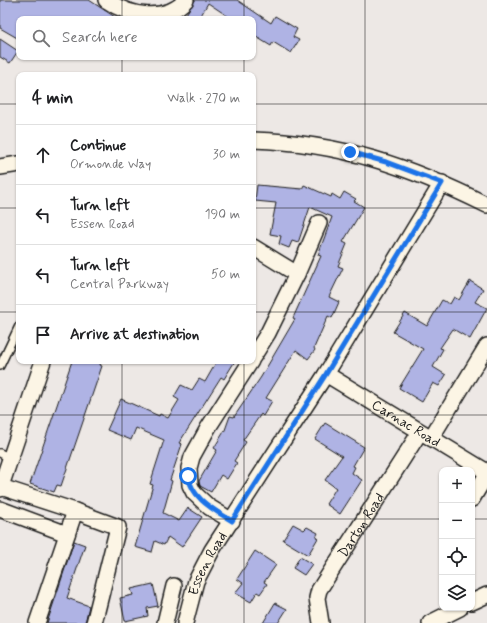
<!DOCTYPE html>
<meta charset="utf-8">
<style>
:root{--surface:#fff;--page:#f6f6f6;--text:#202124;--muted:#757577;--line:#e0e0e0}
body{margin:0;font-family:Mynerve,sans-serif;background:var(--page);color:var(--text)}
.controls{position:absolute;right:12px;bottom:12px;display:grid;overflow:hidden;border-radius:8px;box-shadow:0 1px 3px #0004}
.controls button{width:36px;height:36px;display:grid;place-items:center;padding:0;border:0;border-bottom:1px solid var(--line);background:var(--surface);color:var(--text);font:20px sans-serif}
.stop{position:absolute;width:12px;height:12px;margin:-9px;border:3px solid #1a73e8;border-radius:50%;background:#fff}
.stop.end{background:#1a73e8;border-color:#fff;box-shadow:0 1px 4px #0008}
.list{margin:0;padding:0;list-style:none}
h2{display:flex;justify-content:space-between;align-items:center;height:52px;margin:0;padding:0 16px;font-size:17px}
h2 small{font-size:13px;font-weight:400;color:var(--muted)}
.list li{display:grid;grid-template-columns:26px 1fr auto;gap:12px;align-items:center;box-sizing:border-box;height:60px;padding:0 16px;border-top:1px solid var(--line)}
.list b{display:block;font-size:15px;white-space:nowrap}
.list p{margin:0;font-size:13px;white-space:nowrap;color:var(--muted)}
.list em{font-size:13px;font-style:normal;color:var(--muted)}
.icon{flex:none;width:22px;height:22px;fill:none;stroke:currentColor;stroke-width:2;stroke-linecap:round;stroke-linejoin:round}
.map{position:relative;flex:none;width:487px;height:623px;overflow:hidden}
.search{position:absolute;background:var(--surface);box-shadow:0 1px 3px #0004;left:16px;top:16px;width:240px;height:44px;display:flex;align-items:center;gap:10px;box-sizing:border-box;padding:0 14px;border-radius:8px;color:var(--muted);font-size:15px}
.panel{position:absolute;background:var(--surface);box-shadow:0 1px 3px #0004;left:16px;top:72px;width:240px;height:292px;border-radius:8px}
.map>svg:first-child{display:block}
</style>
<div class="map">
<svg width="487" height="623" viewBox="0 0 487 623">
<rect width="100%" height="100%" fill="#ede8e5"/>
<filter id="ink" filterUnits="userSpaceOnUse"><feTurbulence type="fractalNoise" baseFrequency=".025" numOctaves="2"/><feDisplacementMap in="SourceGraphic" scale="8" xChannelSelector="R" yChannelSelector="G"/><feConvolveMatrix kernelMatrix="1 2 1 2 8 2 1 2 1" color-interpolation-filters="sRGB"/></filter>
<g filter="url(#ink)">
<path fill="#afb3e4" stroke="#1c1c1c" d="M0 0H89L118 19H19V39L0 28Z
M195 0H237L271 23 275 16 297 29 293 37 299 40 291 53 273 42 271 46 253 35V19H232L208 3 199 19H183Z
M0 39 18 51 10 63 0 57Z
M257 185 302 189 304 185 331 197 332 194 340 199 344 192 356 199 354 201 364 207 343 242 347 244 338 266 343 268 329 297 339 302 332 318 328 316 314 348 315 350 308 359 296 350 266 398 272 401 263 416 261 414 243 440 246 442 234 461 237 463 227 479 221 475 211 492 200 486 199 481 217 450 214 448 225 430 230 416 234 417 261 377 295 319 293 318 321 256 318 255 332 217 310 207 298 243 292 241 289 248 279 244 281 236 270 234 276 203 255 201Z
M470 281 483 289 475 302 487 308 470 339 453 329 440 348 443 349 433 367 446 375 439 386 433 383 422 402 399 388 423 349 393 332 405 313 427 326 442 300 450 304 454 297 459 300Z
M72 361H101L100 365 102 366 61 486 57 485 54 492 30 484Z
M217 361H235L224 379 221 377 179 443 182 444 170 480 172 481 163 513 179 521 188 508 202 517 182 547 168 537 164 545 155 541 152 552 135 547 153 485 150 484 164 440 136 428 131 440 107 430 121 399 159 416 160 414 168 418 179 400 174 397 181 385 192 390 199 379 205 382Z
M325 423 364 447 353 466 355 467 352 473 362 480 340 514 326 504 336 488 325 480 342 456 315 439Z
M293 524 304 530 307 527 318 533 316 537 318 538 308 555 283 540Z
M74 541 85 545 67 598 89 606 85 623H47Z
M255 551 276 565 264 582 267 584 260 594 257 592 251 602 235 593 243 583 237 579Z
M300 557 312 564 304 575 293 568Z
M153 584 158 606 147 608 148 616 125 621 120 598 133 595 131 589Z
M275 603 287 609 278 623H263Z"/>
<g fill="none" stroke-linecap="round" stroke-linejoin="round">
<defs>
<path id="lane" d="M0 366 19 326
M0 453 10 458"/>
<g id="street">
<path d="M106 0C129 16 165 23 186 0"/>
<path d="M253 140C341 143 409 166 487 205"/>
<path d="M0 167 19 164"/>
<path d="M253 247 297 274 268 333 253 357"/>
<path d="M297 274 319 223"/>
<path id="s1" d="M326 374 487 472"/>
<path d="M431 438 487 346"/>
<path d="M1 487 75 511 118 527 94 623"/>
<path d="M0 489 43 361"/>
<path d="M472 499 487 474"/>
<path d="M0 509 67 534"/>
<path d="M232 521 209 507 194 493 190 485 189 468 192 457 208 428 251 361"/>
<path d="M472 602 487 595"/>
<path d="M37 623 75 511"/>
<path d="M165 623 174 586"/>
<path id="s2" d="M185 623 196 581 212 550 326 374 442 183"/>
<path id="s3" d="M321 623 317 598 319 590 420 432"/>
<path d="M430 623 460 608"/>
</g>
</defs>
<use href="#lane" stroke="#1c1c1c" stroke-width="10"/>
<use href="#street" stroke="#1c1c1c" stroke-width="18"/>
<use href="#lane" stroke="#fcf5e5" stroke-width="7"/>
<use href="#street" stroke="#fcf5e5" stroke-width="15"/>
</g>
</g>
<g fill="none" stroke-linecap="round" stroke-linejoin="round" filter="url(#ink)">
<path stroke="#1a73e8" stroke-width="5" d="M188 476C193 500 213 509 232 521L326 374 442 183 386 162 350 152"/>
</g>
<path fill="none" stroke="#1c1c1c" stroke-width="1" stroke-opacity="0.55" d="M122 0V19M244 0V19M365 0V623M122 57V75M244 57V75M0 104H19M253 104H487M0 208H19M253 208H487M0 312H19M253 312H487M122 361V623M244 361V623M0 415H487M0 519H442M472 519H487"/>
<g text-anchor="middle" stroke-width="3.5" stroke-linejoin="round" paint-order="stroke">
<g font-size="14" fill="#1c1c1c" stroke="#fcf5e5">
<text dy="5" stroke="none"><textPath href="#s1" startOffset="94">Carnac Road</textPath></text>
<text dy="5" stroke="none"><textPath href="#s3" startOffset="111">Darton Road</textPath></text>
<text dy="5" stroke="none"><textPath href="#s2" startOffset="64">Essen Road</textPath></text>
</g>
</g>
</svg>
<div class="controls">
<button>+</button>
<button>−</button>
<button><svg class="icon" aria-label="locate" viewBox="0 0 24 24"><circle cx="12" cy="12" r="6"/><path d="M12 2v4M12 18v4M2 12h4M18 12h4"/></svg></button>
<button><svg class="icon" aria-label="layers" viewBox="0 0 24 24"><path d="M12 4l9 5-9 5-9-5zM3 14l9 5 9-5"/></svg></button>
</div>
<div class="stop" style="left:188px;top:476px"></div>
<div class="stop end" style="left:350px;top:152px"></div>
<div class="search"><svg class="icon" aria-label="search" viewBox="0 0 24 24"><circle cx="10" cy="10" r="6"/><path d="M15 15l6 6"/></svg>Search here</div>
<section class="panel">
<h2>4 min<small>Walk · 270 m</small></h2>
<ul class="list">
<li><svg class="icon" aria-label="ahead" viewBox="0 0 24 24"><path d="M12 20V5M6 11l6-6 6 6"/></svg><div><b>Continue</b><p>Ormonde Way</p></div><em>30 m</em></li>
<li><svg class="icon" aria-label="left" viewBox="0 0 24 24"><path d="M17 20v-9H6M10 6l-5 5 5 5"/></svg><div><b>Turn left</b><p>Essen Road</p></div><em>190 m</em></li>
<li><svg class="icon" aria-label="left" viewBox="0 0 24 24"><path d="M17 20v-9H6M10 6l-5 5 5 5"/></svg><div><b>Turn left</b><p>Central Parkway</p></div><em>50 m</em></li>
<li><svg class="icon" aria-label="arrive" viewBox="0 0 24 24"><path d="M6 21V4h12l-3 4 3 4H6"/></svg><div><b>Arrive at destination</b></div></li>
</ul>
</section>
</div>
